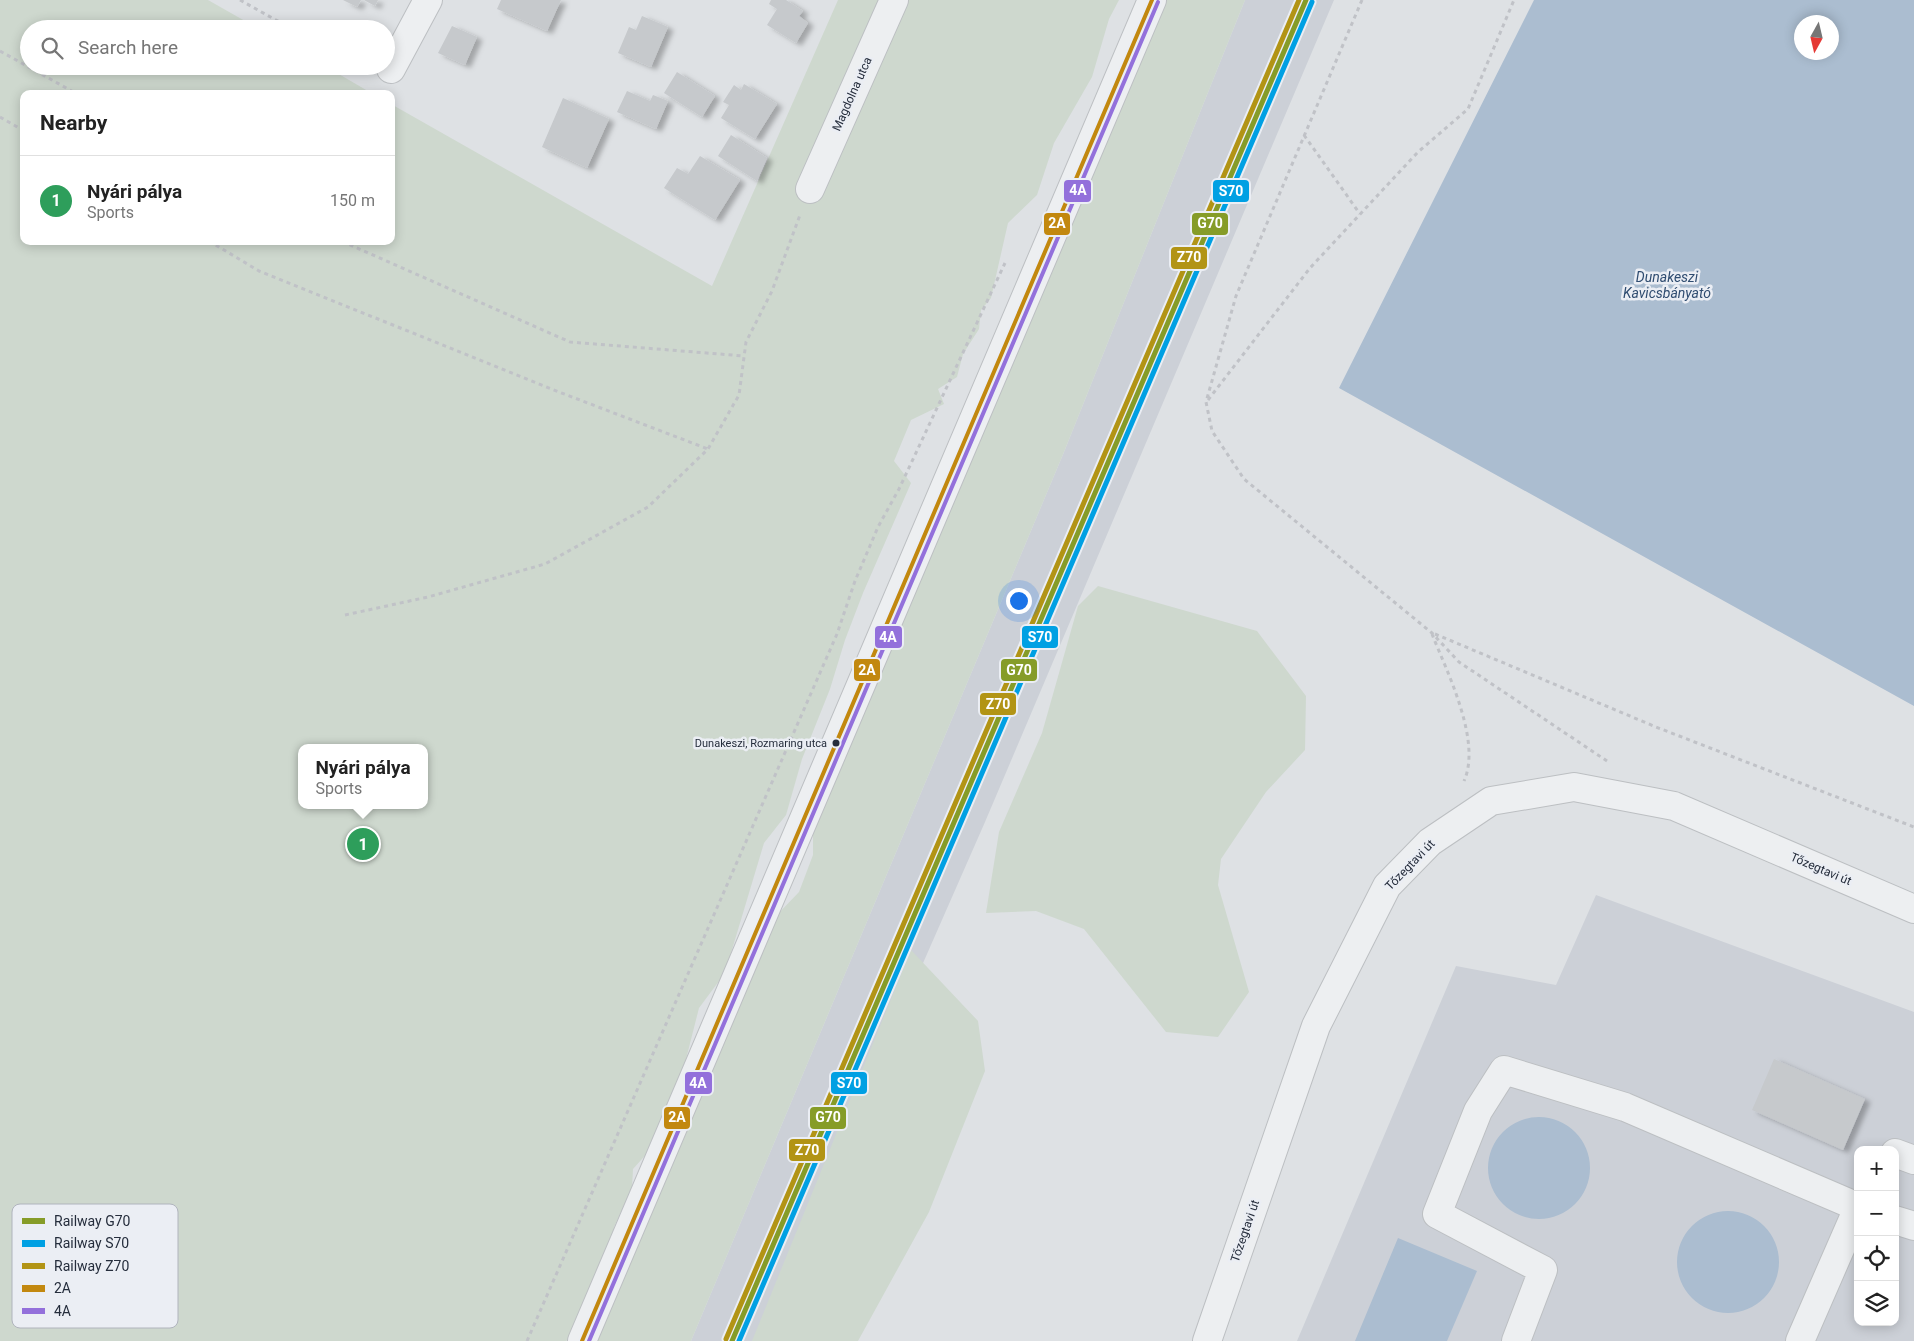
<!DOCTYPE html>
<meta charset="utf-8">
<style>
:root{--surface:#fff;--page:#f2f2f2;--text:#222;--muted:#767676;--line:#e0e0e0;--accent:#d93025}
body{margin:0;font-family:Roboto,sans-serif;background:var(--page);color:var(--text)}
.controls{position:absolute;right:15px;bottom:15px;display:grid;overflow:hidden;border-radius:10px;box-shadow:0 2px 12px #0003}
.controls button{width:45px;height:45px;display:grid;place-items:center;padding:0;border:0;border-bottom:1px solid var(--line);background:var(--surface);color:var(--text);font:25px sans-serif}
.compass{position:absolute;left:1794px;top:15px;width:45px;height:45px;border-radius:50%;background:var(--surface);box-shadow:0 2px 12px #0003;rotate:188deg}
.you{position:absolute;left:1018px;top:600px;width:18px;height:18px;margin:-12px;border:4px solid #fff;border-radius:50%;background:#1a73e8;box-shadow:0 0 0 8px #1a73e833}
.badge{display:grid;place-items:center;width:32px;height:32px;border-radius:50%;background:var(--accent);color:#fff;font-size:16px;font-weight:700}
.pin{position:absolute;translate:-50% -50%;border:2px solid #fff;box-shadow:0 1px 5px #0006}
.popup{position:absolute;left:298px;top:744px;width:130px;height:65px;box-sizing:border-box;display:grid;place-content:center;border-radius:10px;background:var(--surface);filter:drop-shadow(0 1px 4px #0005);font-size:16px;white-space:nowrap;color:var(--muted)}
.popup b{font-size:19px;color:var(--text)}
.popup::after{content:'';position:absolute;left:50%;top:100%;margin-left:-10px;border:10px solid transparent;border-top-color:var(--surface)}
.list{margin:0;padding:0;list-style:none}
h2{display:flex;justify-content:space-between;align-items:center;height:65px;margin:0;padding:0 20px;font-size:21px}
h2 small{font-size:16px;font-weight:400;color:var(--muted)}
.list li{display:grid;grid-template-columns:32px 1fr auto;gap:15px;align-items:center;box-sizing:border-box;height:90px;padding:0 20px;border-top:1px solid var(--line)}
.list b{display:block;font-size:19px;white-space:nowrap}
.list p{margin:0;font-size:16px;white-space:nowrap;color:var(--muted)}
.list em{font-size:16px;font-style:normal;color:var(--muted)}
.icon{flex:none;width:28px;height:28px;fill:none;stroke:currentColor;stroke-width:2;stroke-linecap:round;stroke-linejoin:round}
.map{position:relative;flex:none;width:1914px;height:1341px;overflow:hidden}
.search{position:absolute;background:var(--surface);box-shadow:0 2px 12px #0003;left:20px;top:20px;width:375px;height:55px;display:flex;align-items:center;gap:12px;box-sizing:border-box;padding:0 18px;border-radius:28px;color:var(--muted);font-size:19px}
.panel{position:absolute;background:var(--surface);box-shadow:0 2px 12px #0003;left:20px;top:90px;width:375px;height:155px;border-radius:10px}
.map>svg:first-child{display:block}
</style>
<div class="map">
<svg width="1914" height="1341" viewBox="0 0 1914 1341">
<defs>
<filter id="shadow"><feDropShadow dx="5.5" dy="3" stdDeviation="2.5" flood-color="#0004"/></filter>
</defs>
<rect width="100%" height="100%" fill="#dee1e4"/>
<path fill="#ccd0d7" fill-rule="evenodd" d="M1245 0H1334L985 822 757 1341H691L1064 452Z
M1596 895 1914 1012V1341H1297L1456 966 1556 985ZM1858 1150H1895V1322H1858Z"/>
<path fill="#ced8ce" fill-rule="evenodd" d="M0 0H208L259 29H29V66H325L373 94H24V241H391V104L712 286 838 0H1119L1109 19 1092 77 1054 143 1037 195 1008 223 991 298 981 310 979 329 963 354 957 377 938 389 944 404 911 420 894 461 911 483 863 593 845 640 830 689 802 759 786 815 764 843 725 973 699 1008 668 1130 633 1169 632 1188 614 1227 612 1267 598 1321 566 1341H0ZM302 748H424V805H302Z
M1166 0H1245L1064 452 691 1341H597L774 918 799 892 813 855V810L1090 140Z
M1098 586 1257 631 1306 696 1305 750 1266 792 1221 859 1218 885 1249 992 1218 1037 1166 1032 1084 929 1036 911 986 913 999 832 1042 733 1078 606Z
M911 950 978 1021 985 1071 929 1212 858 1341H752Z"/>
<path fill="#abbdd0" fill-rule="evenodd" d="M1534 0H1914V706L1339 388ZM1802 22H1832V52H1802Z
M1488 1168a51 51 0 1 1 102 0a51 51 0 1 1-102 0Z
M1677 1262a51 51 0 1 1 102 0a51 51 0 1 1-102 0Z
M1398 1238 1477 1271 1447 1341H1355Z"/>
<path fill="#c6c9cc" filter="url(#shadow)" d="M343 0H361L357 7Z
M364 0H378L375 6Z
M501 0H561L547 31 497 9Z
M771 0H786L803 11 799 16 808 23 796 43 767 25 777 9 769 4Z
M642 16 668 27 651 67 618 53 629 27 636 30Z
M452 26 477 37 465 65 438 53Z
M677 72 715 96 702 117 664 93Z
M744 84 777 104 755 139 721 118 729 105 723 102 734 85 741 90Z
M627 91 650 101 653 95 668 101 656 129 617 112Z
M563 98 609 119 587 168 542 147Z
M731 135 767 158 757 181 718 156Z
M700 156 740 180 715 220 664 188 677 168 688 174Z
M1774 1059 1865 1099 1843 1150 1752 1110Z"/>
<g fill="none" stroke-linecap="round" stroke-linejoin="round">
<defs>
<path id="minor" d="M391 69 428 0
M810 189 894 0
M1895 1153 1914 1160
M1895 1220 1914 1226
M582 1341 1152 0
M1207 1341 1316 1026 1387 886 1430 842 1491 801 1574 787 1674 806 1914 909
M1516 1341 1543 1270 1437 1214 1478 1111 1504 1070 1625 1107 1858 1207
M1800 1341 1858 1208"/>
</defs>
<use href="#minor" stroke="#bcbfc2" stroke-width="30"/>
<path stroke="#c0c2c7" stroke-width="3" stroke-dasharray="4 4" stroke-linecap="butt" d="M240 0 292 29
M1362 0 1236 296 1206 402 1212 431 1244 479 1432 633 1459 662 1607 761
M0 51 77 94
M0 117 24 131
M1304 135 1360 214
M209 241 259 271 559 392 708 449
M334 241 348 244 570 342 744 356
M1208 400 1310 268 1418 152 1468 109 1514 0
M345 615 428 597 545 564 648 507 708 449 739 395 746 342 772 291 800 215
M1432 634C1447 672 1482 741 1464 781
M1435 634 1656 727 1914 827
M527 1341 837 634 855 581 878 527 899 489 1005 263"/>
<use href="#minor" stroke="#edeff1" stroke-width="28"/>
<defs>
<path id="bus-1" d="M582 1341 1152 0"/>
<path id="bus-2" d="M589 1341 1158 2"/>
</defs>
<use href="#bus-1" stroke="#ebeef4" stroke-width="8"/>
<use href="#bus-2" stroke="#ebeef4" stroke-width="8"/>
<use href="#bus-1" stroke="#c2880f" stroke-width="4"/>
<use href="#bus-2" stroke="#9370db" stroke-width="4"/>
<defs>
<path id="rail-1" d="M732 1341 1306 0"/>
<path id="rail-2" d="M739 1341 1312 2"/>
<path id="rail-3" d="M726 1339 1299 0"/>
</defs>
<use href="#rail-1" stroke="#ebeef4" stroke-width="9"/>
<use href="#rail-2" stroke="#ebeef4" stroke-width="9"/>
<use href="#rail-3" stroke="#ebeef4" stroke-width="9"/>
<use href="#rail-1" stroke="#869c28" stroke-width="5"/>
<use href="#rail-2" stroke="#00a0e3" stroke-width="5"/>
<use href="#rail-3" stroke="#b29415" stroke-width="5"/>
</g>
<circle fill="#252d3c" stroke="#ebeef4" stroke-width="2" cx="836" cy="743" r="4.5"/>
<g text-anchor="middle" stroke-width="5" stroke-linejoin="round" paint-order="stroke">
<g font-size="11" fill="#252d3c" stroke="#ebeef4" text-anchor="end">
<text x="827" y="747">Dunakeszi, Rozmaring utca</text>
</g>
<g font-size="12" fill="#252d3c" stroke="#ebeef4">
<text transform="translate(852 94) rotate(-66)" y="4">Magdolna utca</text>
<text transform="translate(1410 865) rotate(-46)" y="4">Tőzegtavi út</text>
<text transform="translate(1821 869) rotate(23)" y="4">Tőzegtavi út</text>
<text transform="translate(1245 1231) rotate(-71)" y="4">Tőzegtavi út</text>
</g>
<g font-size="14" font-style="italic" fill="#2f4c70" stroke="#ebeef4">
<text x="1667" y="282">Dunakeszi<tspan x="1667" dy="16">Kavicsbányató</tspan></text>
</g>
</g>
<rect x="12" y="1204" width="166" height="124" rx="8" fill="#ebeef4" stroke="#b0b4bd" stroke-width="1"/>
<rect x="22" y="1218" width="23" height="6" fill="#869c28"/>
<rect x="22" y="1240" width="23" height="7" fill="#00a0e3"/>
<rect x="22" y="1263" width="23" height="6" fill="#b29415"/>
<rect x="22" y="1285" width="23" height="7" fill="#c2880f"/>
<rect x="22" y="1308" width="23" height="6" fill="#9370db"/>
<g font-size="14" fill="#252d3c">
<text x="54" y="1226">Railway G70</text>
<text x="54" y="1248">Railway S70</text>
<text x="54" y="1271">Railway Z70</text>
<text x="54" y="1293">2A</text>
<text x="54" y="1316">4A</text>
</g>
<g stroke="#ebeef4" stroke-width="2">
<rect x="1063" y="179" width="29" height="24" rx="5" fill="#9370db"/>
<rect x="1212" y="179" width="38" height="24" rx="5" fill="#00a0e3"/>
<rect x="1043" y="212" width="28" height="24" rx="5" fill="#c2880f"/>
<rect x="1191" y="212" width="38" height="24" rx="5" fill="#869c28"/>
<rect x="1170" y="246" width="38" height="24" rx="5" fill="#b29415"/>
<rect x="874" y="625" width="29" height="24" rx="5" fill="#9370db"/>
<rect x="1021" y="625" width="38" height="24" rx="5" fill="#00a0e3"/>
<rect x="853" y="658" width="28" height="24" rx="5" fill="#c2880f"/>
<rect x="1000" y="658" width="38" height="24" rx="5" fill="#869c28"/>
<rect x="979" y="692" width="38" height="24" rx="5" fill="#b29415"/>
<rect x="684" y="1071" width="29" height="24" rx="5" fill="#9370db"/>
<rect x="830" y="1071" width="38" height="24" rx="5" fill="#00a0e3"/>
<rect x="663" y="1106" width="28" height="24" rx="5" fill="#c2880f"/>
<rect x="809" y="1106" width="38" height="24" rx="5" fill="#869c28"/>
<rect x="788" y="1138" width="38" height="24" rx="5" fill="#b29415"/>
</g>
<g font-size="14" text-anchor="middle" font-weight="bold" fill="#fff">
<text x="1078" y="195">4A</text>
<text x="1231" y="196">S70</text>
<text x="1057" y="228">2A</text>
<text x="1210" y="228">G70</text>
<text x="1189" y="262">Z70</text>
<text x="888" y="642">4A</text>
<text x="1040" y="642">S70</text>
<text x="867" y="675">2A</text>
<text x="1019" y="675">G70</text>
<text x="998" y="709">Z70</text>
<text x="698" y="1088">4A</text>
<text x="849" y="1088">S70</text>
<text x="677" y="1122">2A</text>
<text x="828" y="1122">G70</text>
<text x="807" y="1155">Z70</text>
</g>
</svg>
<div class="controls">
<button>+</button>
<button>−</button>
<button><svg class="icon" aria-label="locate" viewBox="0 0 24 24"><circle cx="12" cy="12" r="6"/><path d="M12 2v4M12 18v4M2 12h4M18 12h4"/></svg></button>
<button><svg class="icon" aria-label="layers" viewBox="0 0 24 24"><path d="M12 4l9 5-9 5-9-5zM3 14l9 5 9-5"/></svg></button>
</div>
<svg class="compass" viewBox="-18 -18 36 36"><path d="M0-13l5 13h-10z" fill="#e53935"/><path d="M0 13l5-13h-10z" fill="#767676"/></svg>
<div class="you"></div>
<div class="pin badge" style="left:363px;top:844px;background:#2e9e5b">1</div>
<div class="popup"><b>Nyári pálya</b>Sports</div>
<div class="search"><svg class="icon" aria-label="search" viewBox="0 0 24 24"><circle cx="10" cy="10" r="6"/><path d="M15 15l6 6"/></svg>Search here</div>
<section class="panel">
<h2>Nearby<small></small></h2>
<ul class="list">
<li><span class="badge" style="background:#2e9e5b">1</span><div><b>Nyári pálya</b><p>Sports</p></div><em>150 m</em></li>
</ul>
</section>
</div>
